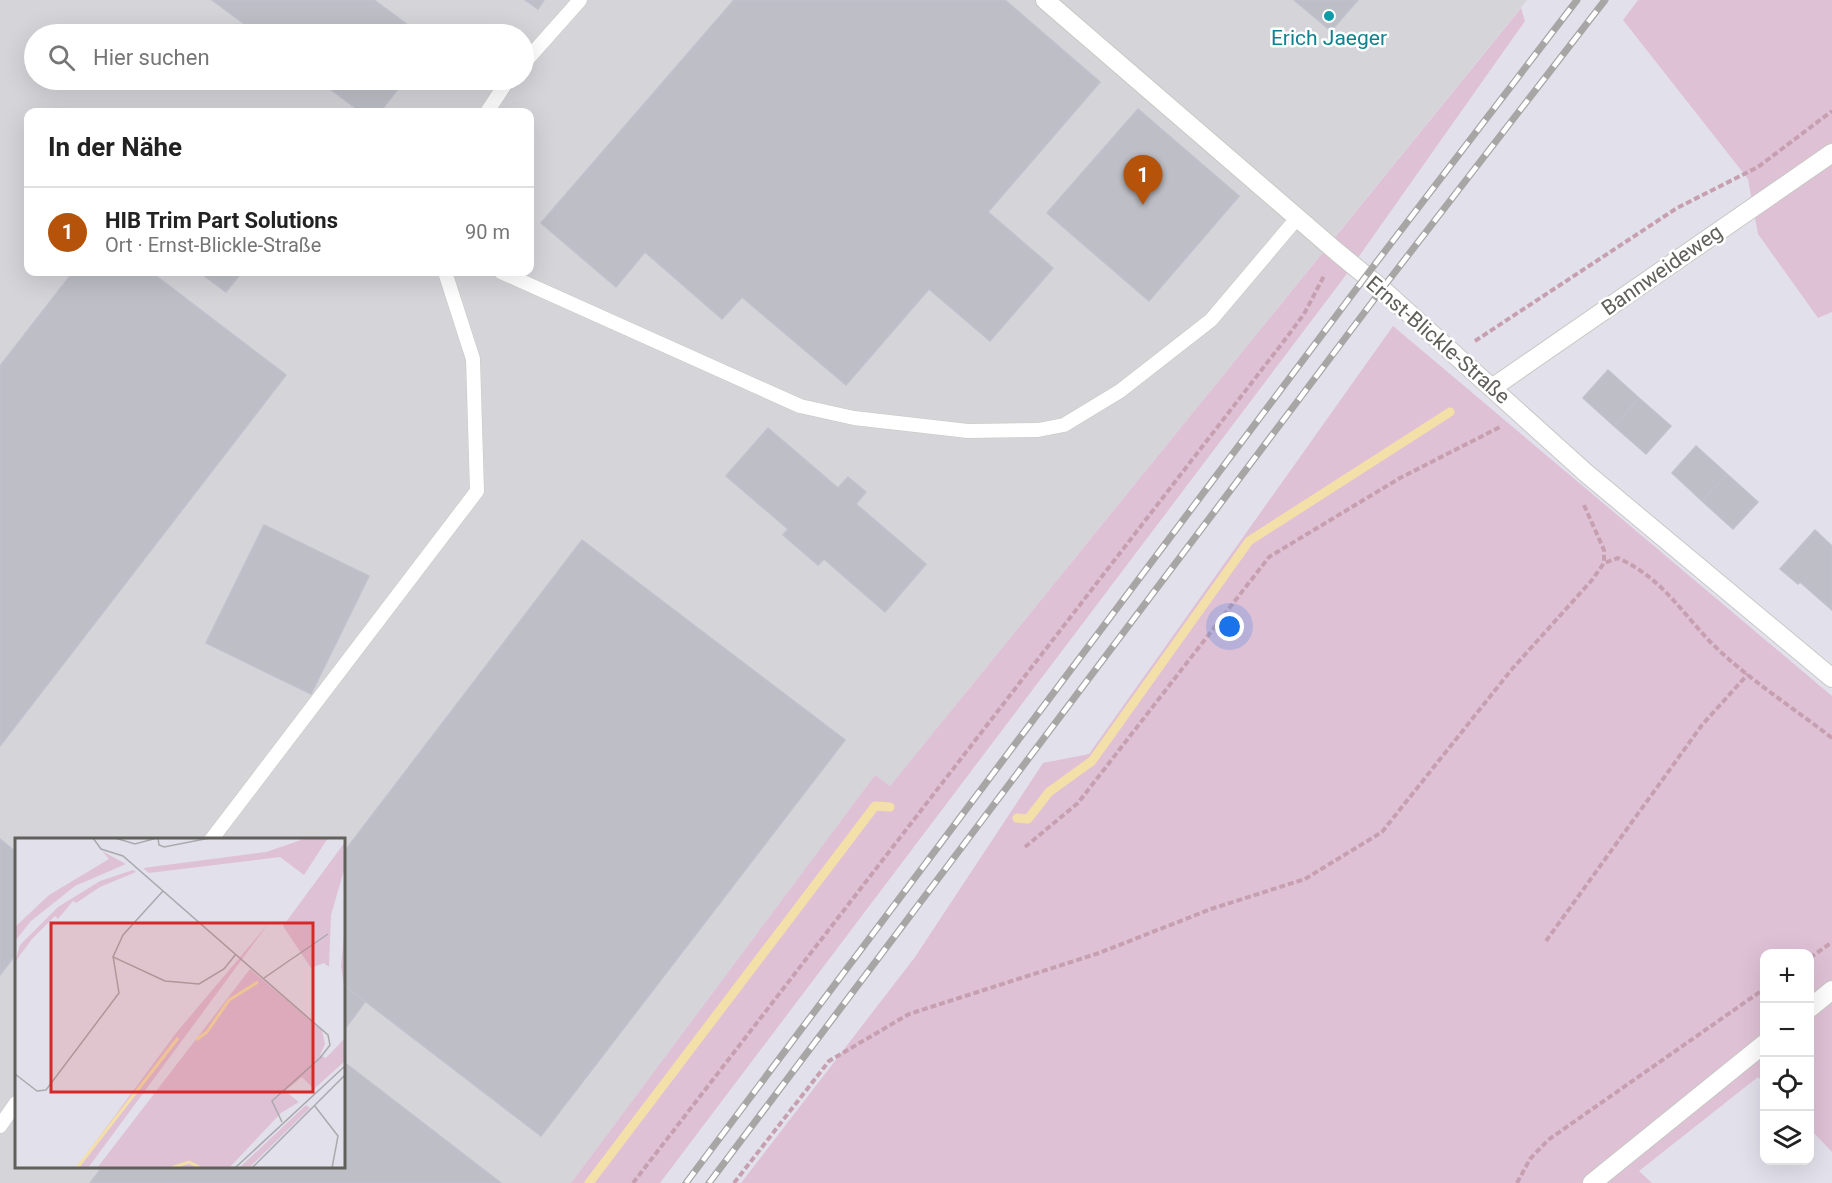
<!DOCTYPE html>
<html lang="de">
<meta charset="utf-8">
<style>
:root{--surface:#fff;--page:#f2f2f2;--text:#222;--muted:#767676;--line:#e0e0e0;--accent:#b45309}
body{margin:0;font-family:Roboto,sans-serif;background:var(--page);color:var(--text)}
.controls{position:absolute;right:18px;bottom:18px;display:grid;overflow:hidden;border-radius:12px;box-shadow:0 6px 24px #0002}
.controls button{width:54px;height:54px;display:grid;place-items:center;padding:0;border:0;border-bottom:2px solid var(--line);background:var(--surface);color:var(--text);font:30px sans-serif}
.you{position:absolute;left:1230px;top:627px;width:21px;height:21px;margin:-15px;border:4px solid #fff;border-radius:50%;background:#1a73e8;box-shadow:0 0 0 9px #1a73e833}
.badge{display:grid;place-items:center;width:39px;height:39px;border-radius:50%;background:var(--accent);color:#fff;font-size:20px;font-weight:700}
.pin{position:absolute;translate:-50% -50px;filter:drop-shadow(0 2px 3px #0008)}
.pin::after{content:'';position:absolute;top:32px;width:21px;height:18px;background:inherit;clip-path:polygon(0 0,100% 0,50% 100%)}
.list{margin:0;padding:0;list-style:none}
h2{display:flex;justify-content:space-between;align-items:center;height:78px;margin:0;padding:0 24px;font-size:26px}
h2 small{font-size:20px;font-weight:400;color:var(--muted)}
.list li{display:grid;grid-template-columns:39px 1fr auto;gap:18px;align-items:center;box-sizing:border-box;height:90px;padding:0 24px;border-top:2px solid var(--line)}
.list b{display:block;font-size:22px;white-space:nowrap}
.list p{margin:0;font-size:20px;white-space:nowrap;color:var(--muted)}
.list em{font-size:20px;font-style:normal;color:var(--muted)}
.icon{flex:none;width:33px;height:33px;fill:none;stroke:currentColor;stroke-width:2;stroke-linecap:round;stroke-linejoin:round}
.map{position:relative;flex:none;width:1832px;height:1183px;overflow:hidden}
.search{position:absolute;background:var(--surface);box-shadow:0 6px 24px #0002;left:24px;top:24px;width:510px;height:66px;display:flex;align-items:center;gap:15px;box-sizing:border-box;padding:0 21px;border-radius:33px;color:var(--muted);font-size:22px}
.panel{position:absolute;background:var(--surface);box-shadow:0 6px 24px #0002;left:24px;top:108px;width:510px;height:168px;border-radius:12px}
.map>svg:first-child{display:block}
</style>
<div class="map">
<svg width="1832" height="1183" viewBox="0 0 1832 1183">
<rect width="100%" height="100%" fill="#e2e1eb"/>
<path fill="#d4d4d9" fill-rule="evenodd" d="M0 0H1527L890 786 875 775 571 1183H0ZM34 34H524V80H34ZM28 112H530V272H28ZM16 840H344V1166H16Z"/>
<path fill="#dfc1d6" d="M1638 0H1832V312L1818 318 1758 234 1748 179 1623 20Z
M1521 8 1525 21 1343 279 660 1183H571L875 775 890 786Z
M1393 326 1832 696V1152L1810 1129V954H1764V1083L1758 1077 1639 1171 1652 1183H741L915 957 1043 763 1089 754Z"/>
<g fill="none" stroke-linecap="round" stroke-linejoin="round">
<path stroke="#f3e0a9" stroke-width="9" d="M1017 818 1028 819 1049 792 1092 761 1249 541 1450 412
M589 1183 875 806 890 807"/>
</g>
<path fill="#bebec6" stroke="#c1c1ce" stroke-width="1.5" d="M212 0H374L420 34H258Z
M525 0H544L538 9Z
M734 0H1005L1100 82 988 212 1053 268 990 341 929 289 846 385 742 297 722 319 645 252 616 287 541 223Z
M1294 0H1358L1331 31Z
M318 80H405L380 112H361Z
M1138 109 1239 196 1149 301 1047 213Z
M73 272H151L286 375 0 746V366Z
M199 272H242L226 292Z
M1608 370 1639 398 1614 426 1583 398Z
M1639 398 1671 426 1646 454 1614 426Z
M768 428 838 488 848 477 866 492 856 504 926 564 885 612 824 559 818 565 783 535 788 529 726 476Z
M1696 446 1727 474 1702 501 1672 473Z
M1727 474 1758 502 1733 529 1702 501Z
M264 525 369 576 311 694 206 643Z
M1815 530 1832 546V610L1800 582 1798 584 1780 569Z
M582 540 845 740 541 1136 344 985V852Z
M0 839 16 852V954L0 975Z
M344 985 365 1002 344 1030Z
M344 1062 501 1183H90L103 1166H344Z"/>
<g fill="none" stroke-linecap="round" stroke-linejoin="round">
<defs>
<path id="lane" d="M524 63 580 0
M487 112 508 80
M501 272 800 406 854 418 968 431 1038 430 1064 425 1120 391 1211 320 1298 217
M211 840 477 491 473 359 445 272
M0 1126 16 1103"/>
<path id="street" d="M1045 0 1337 252 1382 289 1586 473 1832 678
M1492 388 1832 153
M1810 1008 1832 990
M1592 1183 1764 1044"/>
</defs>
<use href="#lane" stroke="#c8c8c3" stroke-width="15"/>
<use href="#street" stroke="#c8c8c3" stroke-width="20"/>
<path stroke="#c6a0b0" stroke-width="4" stroke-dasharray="6 3" stroke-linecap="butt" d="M1475 341 1677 208 1758 167 1832 111
M1584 505 1604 550V563
M1025 847 1078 803 1269 557 1400 478 1500 427
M1546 941 1702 725 1748 674
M1810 958 1832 942
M633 1183 1287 337 1304 314 1325 274
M734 1183 829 1061 909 1014 1099 953 1211 909 1305 879 1382 832 1512 669 1592 580 1604 563 1618 558C1667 580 1685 620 1723 654 1756 684 1796 710 1832 738
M1517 1183 1530 1159 1548 1140 1764 989"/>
<use href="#lane" stroke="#fff" stroke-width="14"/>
<use href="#street" stroke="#fff" stroke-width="18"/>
<defs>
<path id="rail" d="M686 1183 1366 276 1577 0
M709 1183 1382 289 1605 0"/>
</defs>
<use href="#rail" stroke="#a7a6a5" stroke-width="7"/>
<use href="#rail" stroke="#fff" stroke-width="4.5" stroke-dasharray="14" stroke-linecap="butt"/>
</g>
<circle fill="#0f9aa8" stroke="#fff" stroke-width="2" cx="1329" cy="16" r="6"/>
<g text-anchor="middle" stroke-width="5" stroke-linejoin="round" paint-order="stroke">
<g font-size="21" fill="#0d838f" stroke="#fff">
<text x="1329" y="45">Erich Jaeger</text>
</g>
<g font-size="21" fill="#605f5a" stroke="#fff">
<text transform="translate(1662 270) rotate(-35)" y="7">Bannweideweg</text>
<text transform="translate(1438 340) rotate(41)" y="7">Ernst-Blickle-Straße</text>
</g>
</g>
<g transform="translate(15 838)">
<rect width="330" height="330" fill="#e2e1eb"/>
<path d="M292 0H313L289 37 265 19 134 35 128 30 251 14ZM330 4V29L316 77 314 129 309 125 296 130 268 88ZM87 13 111 26 60 48 16 83 0 103V89L34 57 94 21ZM118 32 121 34 85 49 61 65 58 63 43 81 40 78 17 101 0 124 5 107 43 69 85 43ZM253 86 73 330H61L161 195ZM330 87V155L326 128ZM235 131 307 192 310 206 305 217 311 220 330 200V223L299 251 287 239 270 253 284 264 266 275 214 330H82ZM291 267 295 270 234 330H224Z" fill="#dfc1d6"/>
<path fill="none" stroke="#f3e0a9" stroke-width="3" d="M181 202 192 194 214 162 243 144M62 330 163 200M156 330 174 324 186 330"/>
<path fill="none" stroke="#aaa9ad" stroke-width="1.5" d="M78 0 86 11 108 18 313 197 315 207 305 220 257 263 267 284M100 0 120 6 142 0M143 0 144 7 149 9 195 0M148 53 108 97 98 119 150 143 184 146 209 131 221 116M249 140 313 96M0 236 22 253 31 252 104 155 98 118M299 267 323 298 317 330M220 330 330 228M237 330 330 237"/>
<path fill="#d62828" fill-opacity="0.15" stroke="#d62828" stroke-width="3" d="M36 85H298V254H36Z"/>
<rect width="330" height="330" fill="none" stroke="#605f5a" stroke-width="3"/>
</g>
</svg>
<div class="controls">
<button>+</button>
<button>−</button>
<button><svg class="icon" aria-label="locate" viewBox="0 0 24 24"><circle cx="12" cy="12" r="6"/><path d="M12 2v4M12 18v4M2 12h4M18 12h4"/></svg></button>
<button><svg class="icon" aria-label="layers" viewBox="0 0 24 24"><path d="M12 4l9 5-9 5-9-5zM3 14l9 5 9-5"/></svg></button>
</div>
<div class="you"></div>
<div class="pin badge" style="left:1143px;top:205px">1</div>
<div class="search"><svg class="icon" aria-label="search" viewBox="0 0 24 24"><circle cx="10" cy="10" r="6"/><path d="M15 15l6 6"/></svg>Hier suchen</div>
<section class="panel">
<h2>In der Nähe<small></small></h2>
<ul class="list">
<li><span class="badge">1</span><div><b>HIB Trim Part Solutions</b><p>Ort · Ernst-Blickle-Straße</p></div><em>90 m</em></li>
</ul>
</section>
</div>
